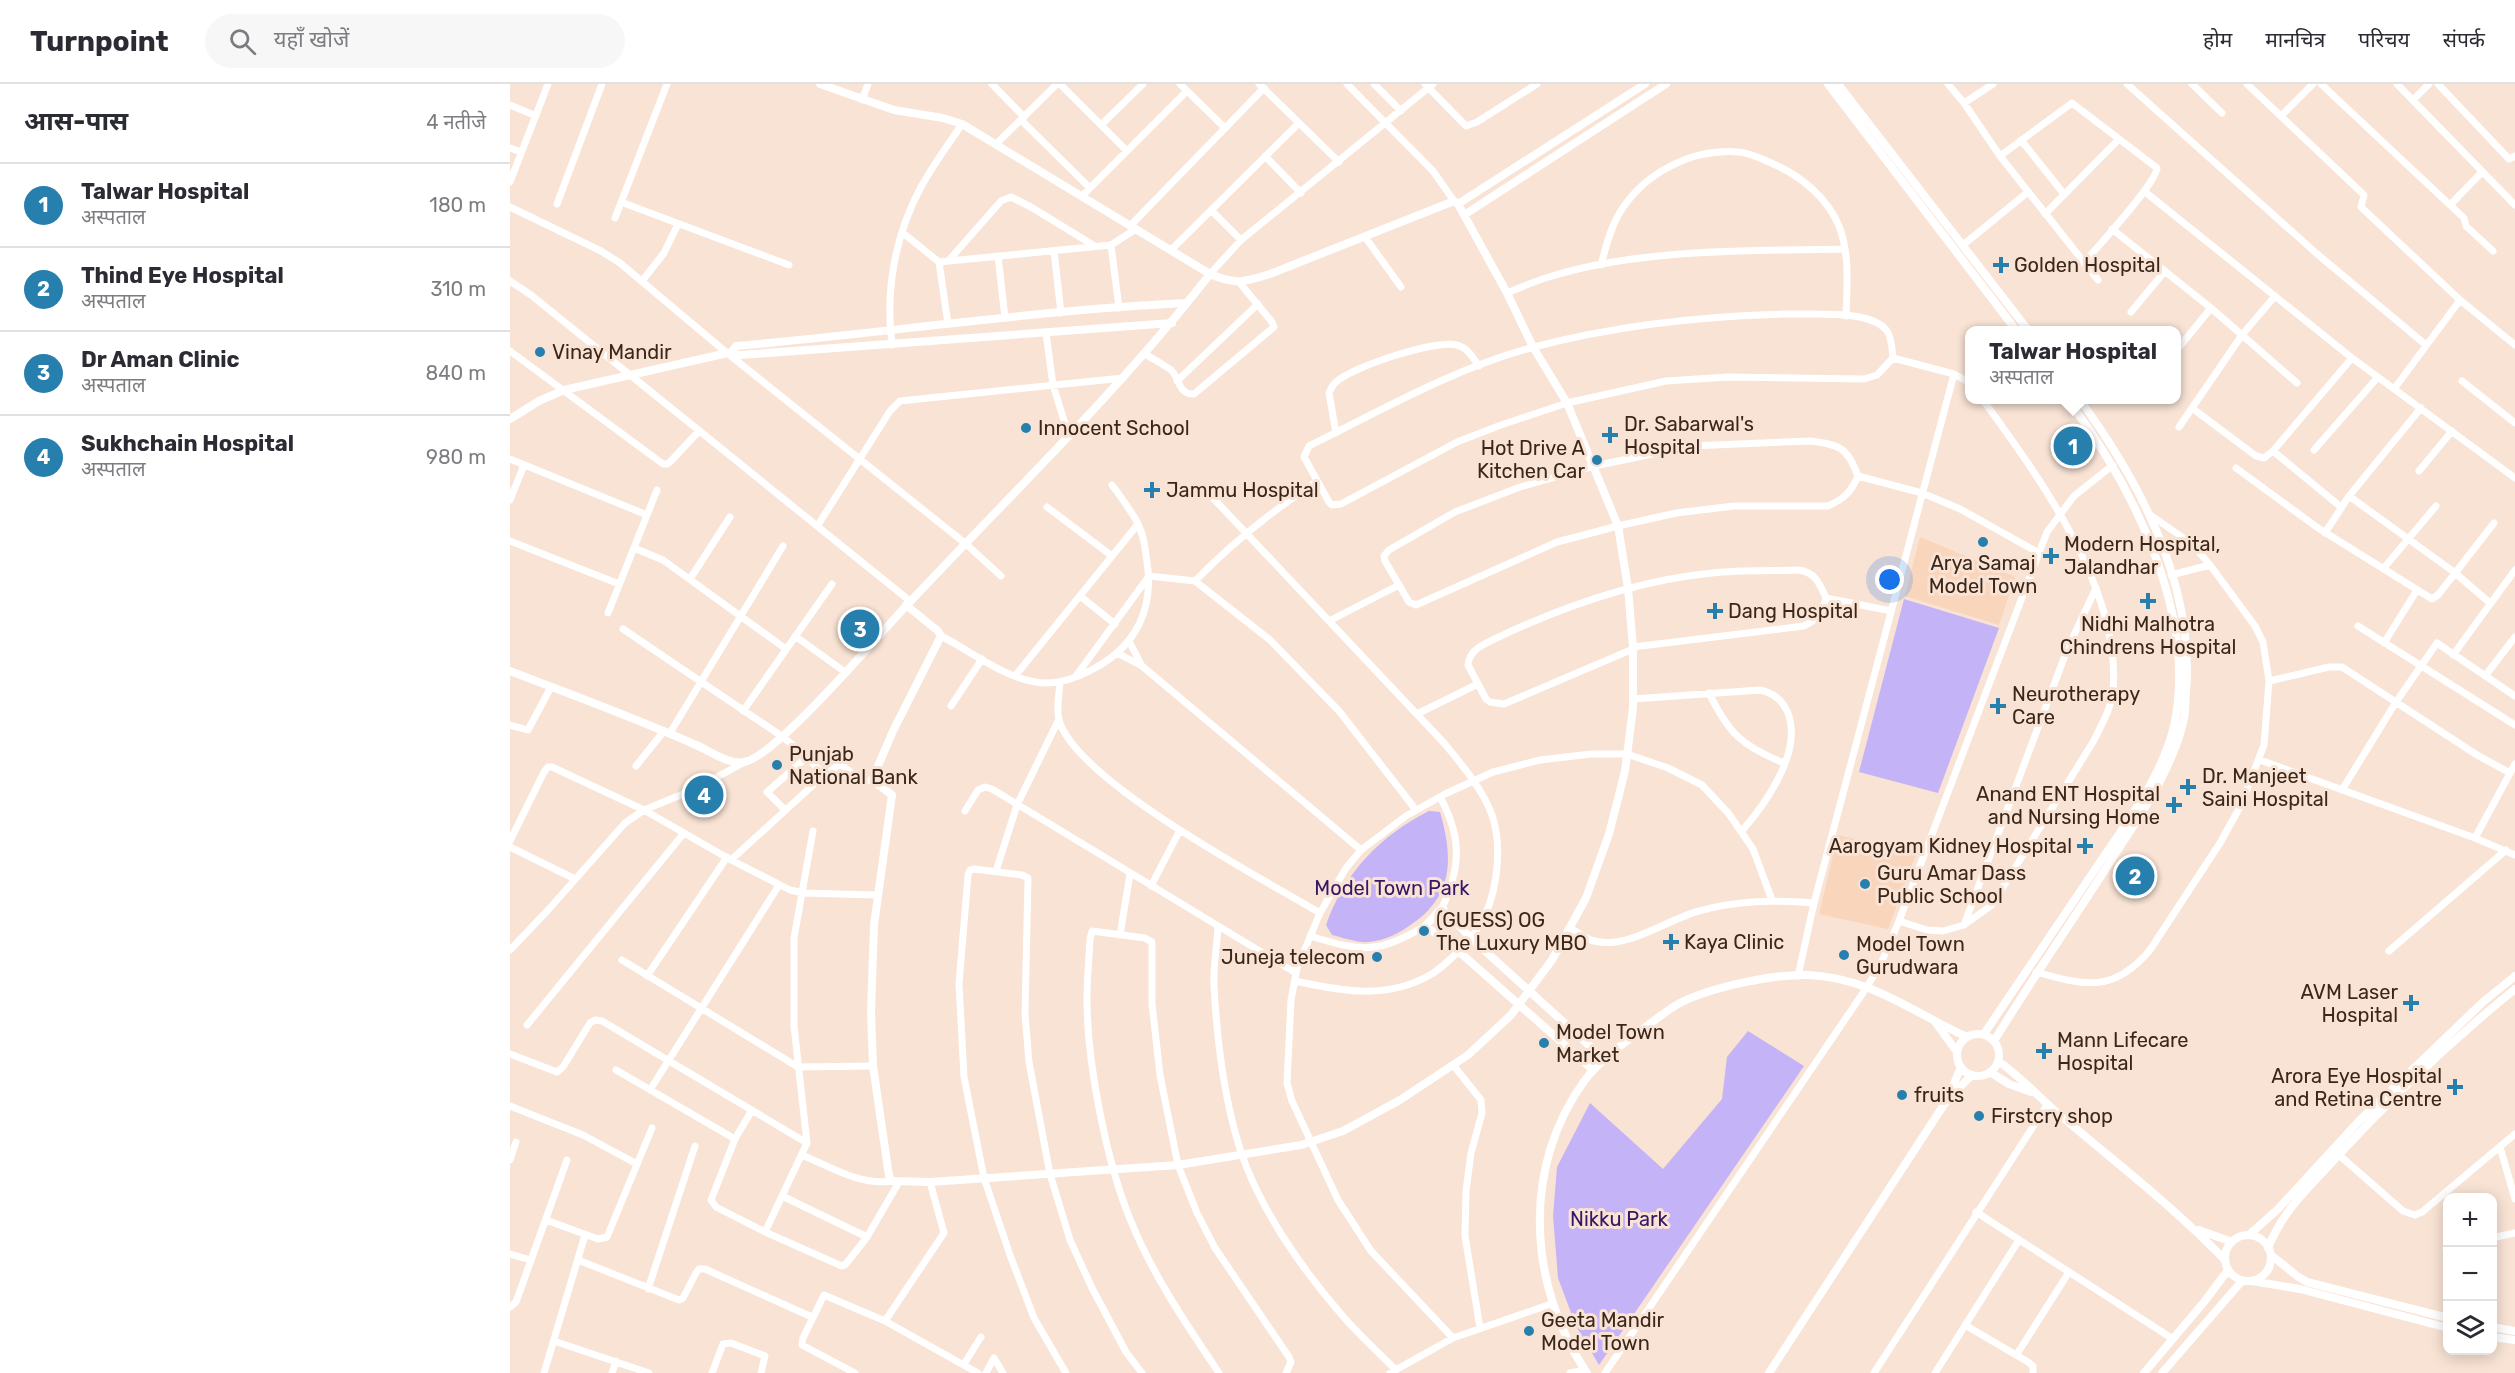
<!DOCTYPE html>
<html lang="hi">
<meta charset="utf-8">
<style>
:root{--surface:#fff;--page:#f7f7f7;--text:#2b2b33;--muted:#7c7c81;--line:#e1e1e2;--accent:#267fad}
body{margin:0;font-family:Rubik,"Noto Sans Devanagari",sans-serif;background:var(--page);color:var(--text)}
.controls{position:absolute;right:18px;bottom:18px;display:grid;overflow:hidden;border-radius:12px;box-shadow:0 3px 15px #0003}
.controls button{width:54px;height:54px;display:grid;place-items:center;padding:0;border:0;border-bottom:2px solid var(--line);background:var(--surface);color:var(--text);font:30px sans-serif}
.you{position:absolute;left:1380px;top:496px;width:21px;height:21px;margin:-15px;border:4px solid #fff;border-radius:50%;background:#1a73e8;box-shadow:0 0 0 9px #1a73e833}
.badge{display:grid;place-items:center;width:39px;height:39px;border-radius:50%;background:var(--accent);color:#fff;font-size:20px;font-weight:700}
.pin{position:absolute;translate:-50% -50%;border:3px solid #fff;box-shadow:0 2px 6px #0006}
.popup{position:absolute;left:1455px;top:242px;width:216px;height:78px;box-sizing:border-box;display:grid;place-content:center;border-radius:12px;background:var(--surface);filter:drop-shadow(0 2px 4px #0005);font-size:20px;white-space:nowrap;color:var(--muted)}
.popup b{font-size:22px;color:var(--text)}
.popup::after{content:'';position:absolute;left:50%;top:100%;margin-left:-12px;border:12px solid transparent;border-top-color:var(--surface)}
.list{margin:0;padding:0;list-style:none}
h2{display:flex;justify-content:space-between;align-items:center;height:78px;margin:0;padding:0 24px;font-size:26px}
h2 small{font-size:20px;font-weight:400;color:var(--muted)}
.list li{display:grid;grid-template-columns:39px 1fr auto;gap:18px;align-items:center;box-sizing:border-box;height:84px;padding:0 24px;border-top:2px solid var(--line)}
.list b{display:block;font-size:22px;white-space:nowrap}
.list p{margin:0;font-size:20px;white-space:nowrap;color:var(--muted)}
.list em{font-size:20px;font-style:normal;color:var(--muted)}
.icon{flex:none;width:33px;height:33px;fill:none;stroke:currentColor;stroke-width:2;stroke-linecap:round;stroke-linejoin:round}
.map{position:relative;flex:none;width:2005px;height:1289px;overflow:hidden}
header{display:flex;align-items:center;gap:36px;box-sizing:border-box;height:84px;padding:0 30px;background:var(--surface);border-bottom:2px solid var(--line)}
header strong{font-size:28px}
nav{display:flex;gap:33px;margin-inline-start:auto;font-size:21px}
.search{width:420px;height:54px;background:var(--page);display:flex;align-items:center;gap:15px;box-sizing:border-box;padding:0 21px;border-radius:33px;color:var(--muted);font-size:22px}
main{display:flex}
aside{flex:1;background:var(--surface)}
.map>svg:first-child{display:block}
</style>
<header>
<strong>Turnpoint</strong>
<div class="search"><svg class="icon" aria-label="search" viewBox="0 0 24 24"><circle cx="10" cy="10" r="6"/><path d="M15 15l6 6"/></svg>यहाँ खोजें</div>
<nav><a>होम</a><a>मानचित्र</a><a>परिचय</a><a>संपर्क</a></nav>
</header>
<main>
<aside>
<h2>आस-पास<small>4 नतीजे</small></h2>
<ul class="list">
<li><span class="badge">1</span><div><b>Talwar Hospital</b><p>अस्पताल</p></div><em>180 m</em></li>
<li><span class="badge">2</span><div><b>Thind Eye Hospital</b><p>अस्पताल</p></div><em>310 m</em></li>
<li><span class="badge">3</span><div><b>Dr Aman Clinic</b><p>अस्पताल</p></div><em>840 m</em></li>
<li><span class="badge">4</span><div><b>Sukhchain Hospital</b><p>अस्पताल</p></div><em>980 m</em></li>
</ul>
</aside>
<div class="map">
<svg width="2005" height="1289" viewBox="0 0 2005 1289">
<rect width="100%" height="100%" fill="#f8e3d4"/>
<path fill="#f9d5bc" d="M1410 453 1505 493 1489 541 1395 512Z
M1328 751 1406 770 1378 845 1309 830Z"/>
<path fill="#c4b3f6" d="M1394 515 1489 544 1428 709 1349 688Z
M919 727 930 728C943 773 944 811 902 840 888 850 876 856 859 858 848 859 834 854 822 851L816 841C834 789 871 751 919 727Z
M1238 947 1294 982 1089 1281 1066 1242 1048 1194 1043 1132 1047 1083 1080 1019 1153 1085 1212 1015 1217 973Z"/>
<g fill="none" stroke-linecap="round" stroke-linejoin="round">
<path stroke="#fff" stroke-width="7" d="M482 0 514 33
M550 0 617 67
M670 0 715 44
M749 0 829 78
M837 0 923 87 944 117
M864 0 891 27
M915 0 956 42 967 38 1027 0
M1438 0 1454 19 1490 72 1588 196
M1617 0 1806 169 1916 261
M1682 0 1712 29
M1737 0 1854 111 1851 123 1950 216 2005 261
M1811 0 1940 121 1954 134 1956 142 1983 167
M1887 0 2005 121
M1928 0 1999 75 2005 72
M352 16 358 0
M1903 16 1919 0
M1454 19 1483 0
M0 21 26 32
M1771 32 1803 0
M511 36 580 104
M591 41 633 0
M1511 56 1554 110
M486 60 547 0
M0 64 11 68
M755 72 791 109
M1490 72 1562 19 1647 84C1646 100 1587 163 1574 179
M0 98 38 0
M1634 107 1842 274 2005 394
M572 112 677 7
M111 118 279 181
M47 120 92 0
M1940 121 1972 88
M0 123 91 167 110 179 217 269 456 460 491 492
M701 126 731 156
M1535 130 1609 55
M105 134 157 0
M620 142 754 4
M1602 145 1701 224 1787 299
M393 149 429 178 601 161 626 145
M855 153 891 203
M601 161 609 224
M1453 161 1518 108
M661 166 789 39
M544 167 551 229
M488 172 495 234
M440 175 491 117 501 113 521 123 583 161
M429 178 438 240
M1091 181C1096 163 1100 145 1109 130 1133 89 1182 64 1229 68 1242 69 1256 77 1268 82 1293 94 1318 115 1329 142 1340 171 1337 201 1336 232
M700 190 731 156 923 0
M0 197 21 211 400 517
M132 197 154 169 168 140
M997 209C1011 203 1025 197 1039 193 1130 164 1240 167 1334 165
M1621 228 1655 187
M1276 230C1302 231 1361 225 1377 247 1382 254 1382 266 1383 274L1367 291 1354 295 1218 293 1156 297 1057 319 991 341 947 358 831 420 822 421 819 418 794 373 799 362C872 326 945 284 1024 263 1107 241 1191 232 1276 230Z
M536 249 543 301 559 353
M382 261C375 207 385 151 411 103 423 81 438 61 452 40
M0 267 153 380H157L160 378 189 347
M1666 267 1701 224
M635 270C643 275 653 280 661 286 670 294 668 311 684 310L764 243 762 238 729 198
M1383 274 1444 290 1460 299
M667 297 748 220
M1952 297 2005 339
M1884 305 1950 216
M1682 324 1746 372 1754 374 1763 367
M1669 343 1732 251 1765 212
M826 349 819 309C821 305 822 301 826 298 842 283 930 253 950 262 958 265 964 275 969 282
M1300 357C1329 361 1337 362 1348 392 1341 408 1334 415 1318 422H1224L1166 429 1108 442 1047 458 906 521 899 518 875 477 874 472 879 466 945 428 1010 403 1084 382 1181 362Z
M1804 366 1868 293
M0 375 137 431
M1726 384 1808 444 1922 515 1928 511 1984 439
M1909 387 1942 347
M1348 392 1412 409 1450 425 1529 469
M1839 412 1944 488 1980 519
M703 414 934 659C952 681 972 704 982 731 992 760 988 803 975 831 972 839 966 847 961 854
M0 416 14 381
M537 423 602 472
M1831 423 1763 367 1842 274
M308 441 380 327 390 317 613 294
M1815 449 1839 412 1911 324
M0 457 109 500
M124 464 153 476 276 565
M1873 485 1926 422
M1661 491 1700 481
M180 495 220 433
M685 497C722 459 762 427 806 398
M570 512 605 540
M1316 514 1381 527
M98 529 147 406
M819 537 889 501
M1848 542 2005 641
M113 545 273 653 297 673 314 691 221 776
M285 552 335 588
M431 552C461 567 491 592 525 598 546 602 567 594 585 584 627 561 644 524 637 478 635 464 634 451 627 438 620 425 611 413 602 401
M619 557 632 582
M1874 559 1907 506
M1123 565 994 620 980 618 976 615 958 581C959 563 982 557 995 550 1060 520 1130 496 1202 489 1231 486 1260 487 1289 486 1306 489 1309 499 1316 514 1312 528 1308 535 1294 542L1123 563
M607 569 632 582 851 766
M1943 571 2005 486
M505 592 628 440
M566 592 639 492 685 497 760 556 829 627 906 726
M1975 592 2005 553
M1759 597 1819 583H1832L1967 671 2000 689
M550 599C549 610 546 625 549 636 566 697 753 795 810 829
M1199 609C1219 650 1232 662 1274 679
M1123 615 1250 606C1265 609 1274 617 1279 632 1291 670 1255 721 1231 748
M441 622 472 575
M233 627 322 500
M907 630 968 600
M0 641 18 646 41 603
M160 649 273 462
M1750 676 1965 754 2005 771
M126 682 154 647
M314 691 330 680 353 697 362 696
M1832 706 1886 618 1927 559 2005 612
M930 713C952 753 951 783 932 824
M274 725 257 708 297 673
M455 727 468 706 475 703 482 705 786 889
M1965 754 2005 680
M0 757 34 688 38 683H42L134 726 221 776 280 806 293 809 367 811
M0 763 65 795
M486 787 507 721 549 635
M641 802 670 746
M1389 837 1417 846 1433 847 1454 841 1482 821 1583 658C1591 642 1601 625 1603 607 1612 506 1529 393 1473 316
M1454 841 1557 566 1586 504
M708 843C707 862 703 882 704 902 707 957 714 1016 731 1068 750 1125 792 1185 831 1230 848 1250 868 1268 886 1286
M1060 844C1067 848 1076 855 1084 857 1117 866 1158 835 1189 827 1228 816 1264 816 1304 819
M610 851 620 790
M800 852C853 868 867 870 915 842
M0 866 39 825 115 739 134 726 183 706 235 678
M1879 867 1996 766
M112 876 288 983 363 982
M1526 888C1576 902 1604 909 1640 866L1710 759 1731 721 1754 661 1759 597 1753 558 1745 542 1700 481 1682 460 1639 430
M137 892 217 773
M1288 892 1304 819 1444 290
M785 897C831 907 876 916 920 891 931 885 940 875 949 867
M17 941 174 749
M0 970 47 988 53 983 80 939 85 936 92 937 297 1059
M944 982 971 1016 972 1029 961 1069 956 1107 955 1152 970 1244
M106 986 225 1055
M140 1006 269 801
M0 1022 73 1051 127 1080
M242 1026 225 1055 201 1116 206 1123 255 1148 325 1179 332 1182 336 1180 357 1153 389 1098
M1990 1063 2005 1115
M292 1071C321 1083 350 1102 382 1097
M1829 1071 1893 1127 1905 1131 1912 1128 2005 1050
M0 1076 6 1058
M272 1112 357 1153
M1466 1128 1663 1255
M36 1136 88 1155 97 1153 142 1044
M255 1148 297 1059 284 942V854L303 747
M1982 1154 2005 1149
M1936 1165H1938
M0 1170 21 1176
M68 1176 169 1216 173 1214 186 1189 189 1185H195L302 1233
M138 1205 185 1062
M0 1223 6 1218 57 1076
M375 1237 434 1149 420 1098
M1455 1241 1518 1278 1523 1282V1289
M943 1254 861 1167 828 1116 782 1017 777 999 781 916 787 884 810 829 836 784 851 766 896 732 935 710 983 688 1030 676 1081 670H1117L1158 684 1192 701 1219 730 1243 765 1262 816
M44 1257 139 1289
M1507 1270 1559 1188
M484 1274 493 1289
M454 1280 471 1253
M34 1289 75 1151
M102 1289 106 1277
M202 1289 213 1260 221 1259 255 1272 251 1289
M345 1289 292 1261 293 1254 314 1211 375 1237 468 1289
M476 1289 484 1274
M556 1289 524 1234 500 1171 474 1094 454 993 449 900 458 791 460 786 464 785 512 791 518 794 515 930 519 978 540 1090 560 1156 582 1204 616 1268 632 1289
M709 1289C676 1240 642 1190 620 1135 596 1076 577 978 577 915 577 895 579 875 580 855L582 847 635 854 642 858V920L650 991 668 1081 687 1129 705 1164 779 1273 781 1278 776 1289
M880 1289 943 1254 1041 1220
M1060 1289 1075 1286
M1095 1289 1357 903 1372 877 1389 837 1537 448 1564 412 1603 381
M1364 1289 1537 1021
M1425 1289 1509 1156"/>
<path stroke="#fff" stroke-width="8" d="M310 0 384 26 433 34 452 40 700 190C725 201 735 198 760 190L944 117 948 120 997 209 1023 263 1057 319 1108 442 1118 504 1123 563V624L1115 687 1099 750 1076 814 1042 876 1001 931 958 971 890 1016 833 1047 791 1061 668 1081 420 1098 382 1097 379 1092 363 982 361 928 364 841 382 711 362 696 383 647 431 552 428 547 396 521
M1318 0 1506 246
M1328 0 1518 246
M948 120 1135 0
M954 131 1156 0
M222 268 226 262C376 249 526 226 677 219
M0 335 29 317 54 306 222 268 230 271 662 239
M0 587C62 611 125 634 186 661 200 667 219 681 234 678 266 673 370 549 398 520 500 411 608 308 700 190
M1426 939 1447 968
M1474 950C1512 894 1550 838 1588 781 1616 739 1652 693 1664 642 1688 531 1623 402 1558 316
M1447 971a21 21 0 1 1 42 0a21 21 0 1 1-42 0Z
M1484 957C1522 895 1563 836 1602 775 1629 733 1661 688 1673 639 1676 629 1675 618 1676 607 1685 502 1630 398 1570 316
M1488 977C1513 994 1533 1018 1557 1037 1610 1082 1666 1125 1715 1176
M1083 986 937 857 915 842 932 824 961 854 1094 975
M1480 988 1499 1000 1521 1008
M1439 1014 1462 991
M1689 1146 1722 1158
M1739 1151 1768 1125 1849 1037 1973 918 2005 892
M1715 1174a23 23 0 1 1 46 0a23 23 0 1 1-46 0Z
M1758 1164C1774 1125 1796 1107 1823 1077 1879 1016 1941 957 2005 905
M1761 1171 1787 1192 1797 1198 1938 1234
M1742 1197 1790 1205 1938 1244
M1982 1243 2005 1247
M1982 1253 2005 1256
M1077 1289C1018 1202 1011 1083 1075 996 1091 975 1113 960 1133 945 1145 936 1157 926 1170 919 1201 903 1264 890 1298 891 1362 894 1402 928 1457 953
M1259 1289 1437 1016 1451 983
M1634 1289 1694 1218 1718 1186
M1652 1289 1732 1197"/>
</g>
<g fill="#267fad" stroke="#f8e3d4" stroke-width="2">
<path d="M1488 172h6v6h6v6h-6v6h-6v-6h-6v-6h6z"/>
<circle cx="30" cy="268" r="6"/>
<circle cx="516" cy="344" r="6"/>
<path d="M1097 342h6v6h6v6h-6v6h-6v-6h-6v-6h6z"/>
<circle cx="1087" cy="376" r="6"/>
<path d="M639 397h6v6h6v6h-6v6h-6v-6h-6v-6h6z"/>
<circle cx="1473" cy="458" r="6"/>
<path d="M1538 463h6v6h6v6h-6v6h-6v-6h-6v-6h6z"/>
<path d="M1635 508h6v6h6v6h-6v6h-6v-6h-6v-6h6z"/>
<path d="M1202 518h6v6h6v6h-6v6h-6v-6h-6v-6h6z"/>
<path d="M1485 613h6v6h6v6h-6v6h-6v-6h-6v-6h6z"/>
<circle cx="267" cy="681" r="6"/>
<path d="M1675 694h6v6h6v6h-6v6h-6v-6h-6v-6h6z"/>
<path d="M1661 712h6v6h6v6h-6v6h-6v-6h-6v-6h6z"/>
<path d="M1572 753h6v6h6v6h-6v6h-6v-6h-6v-6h6z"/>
<circle cx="1355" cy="800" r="6"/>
<circle cx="914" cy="847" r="6"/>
<path d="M1158 849h6v6h6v6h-6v6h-6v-6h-6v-6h6z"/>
<circle cx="1334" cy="871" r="6"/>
<circle cx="867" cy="873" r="6"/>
<path d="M1898 910h6v6h6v6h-6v6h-6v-6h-6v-6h6z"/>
<circle cx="1034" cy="959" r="6"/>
<path d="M1531 958h6v6h6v6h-6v6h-6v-6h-6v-6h6z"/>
<path d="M1942 994h6v6h6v6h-6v6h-6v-6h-6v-6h6z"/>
<circle cx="1392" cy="1011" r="6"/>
<circle cx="1469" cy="1032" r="6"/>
<circle cx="1019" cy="1247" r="6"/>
</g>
<g text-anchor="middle" stroke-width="6" stroke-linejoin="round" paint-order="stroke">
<g font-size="20" fill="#3b2719" stroke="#f8e3d4" text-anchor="start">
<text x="1504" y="188">Golden Hospital</text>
<text x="42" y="275">Vinay Mandir</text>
<text x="1114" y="347">Dr. Sabarwal's<tspan x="1114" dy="23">Hospital</tspan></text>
<text x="528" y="351">Innocent School</text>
<text x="1075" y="371" text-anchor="end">Hot Drive A<tspan x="1075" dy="23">Kitchen Car</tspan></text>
<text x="656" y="413">Jammu Hospital</text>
<text x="1554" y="467">Modern Hospital,<tspan x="1554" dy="23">Jalandhar</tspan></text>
<text x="1473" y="486" text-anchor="middle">Arya Samaj<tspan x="1473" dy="23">Model Town</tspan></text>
<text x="1218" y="534">Dang Hospital</text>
<text x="1638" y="547" text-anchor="middle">Nidhi Malhotra<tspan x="1638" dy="23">Chindrens Hospital</tspan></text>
<text x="1502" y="617">Neurotherapy<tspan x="1502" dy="23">Care</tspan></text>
<text x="279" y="677">Punjab<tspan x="279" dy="23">National Bank</tspan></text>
<text x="1692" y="699">Dr. Manjeet<tspan x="1692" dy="23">Saini Hospital</tspan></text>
<text x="1650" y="717" text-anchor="end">Anand ENT Hospital<tspan x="1650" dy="23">and Nursing Home</tspan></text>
<text x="1562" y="769" text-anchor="end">Aarogyam Kidney Hospital</text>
<text x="1367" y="796">Guru Amar Dass<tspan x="1367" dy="23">Public School</tspan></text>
<text x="926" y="843">(GUESS) OG<tspan x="926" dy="23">The Luxury MBO</tspan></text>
<text x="1174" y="865">Kaya Clinic</text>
<text x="1346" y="867">Model Town<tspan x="1346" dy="23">Gurudwara</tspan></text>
<text x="855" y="880" text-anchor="end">Juneja telecom</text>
<text x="1888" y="915" text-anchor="end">AVM Laser<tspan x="1888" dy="23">Hospital</tspan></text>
<text x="1046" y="955">Model Town<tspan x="1046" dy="23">Market</tspan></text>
<text x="1547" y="963">Mann Lifecare<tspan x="1547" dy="23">Hospital</tspan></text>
<text x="1932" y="999" text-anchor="end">Arora Eye Hospital<tspan x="1932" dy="23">and Retina Centre</tspan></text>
<text x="1404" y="1018">fruits</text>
<text x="1481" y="1039">Firstcry shop</text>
<text x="1031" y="1243">Geeta Mandir<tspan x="1031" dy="23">Model Town</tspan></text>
</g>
<g font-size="20" fill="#361665" stroke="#f8e3d4">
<text x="882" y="811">Model Town Park</text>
<text x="1109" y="1142">Nikku Park</text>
</g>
</g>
</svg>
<div class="controls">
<button>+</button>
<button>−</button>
<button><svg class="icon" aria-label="layers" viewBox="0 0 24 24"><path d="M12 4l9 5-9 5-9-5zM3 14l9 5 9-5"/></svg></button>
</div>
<div class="you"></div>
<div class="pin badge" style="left:1563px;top:362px">1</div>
<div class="popup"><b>Talwar Hospital</b>अस्पताल</div>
<div class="pin badge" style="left:1625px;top:792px">2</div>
<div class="pin badge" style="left:350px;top:545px">3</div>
<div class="pin badge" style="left:194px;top:711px">4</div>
</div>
</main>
